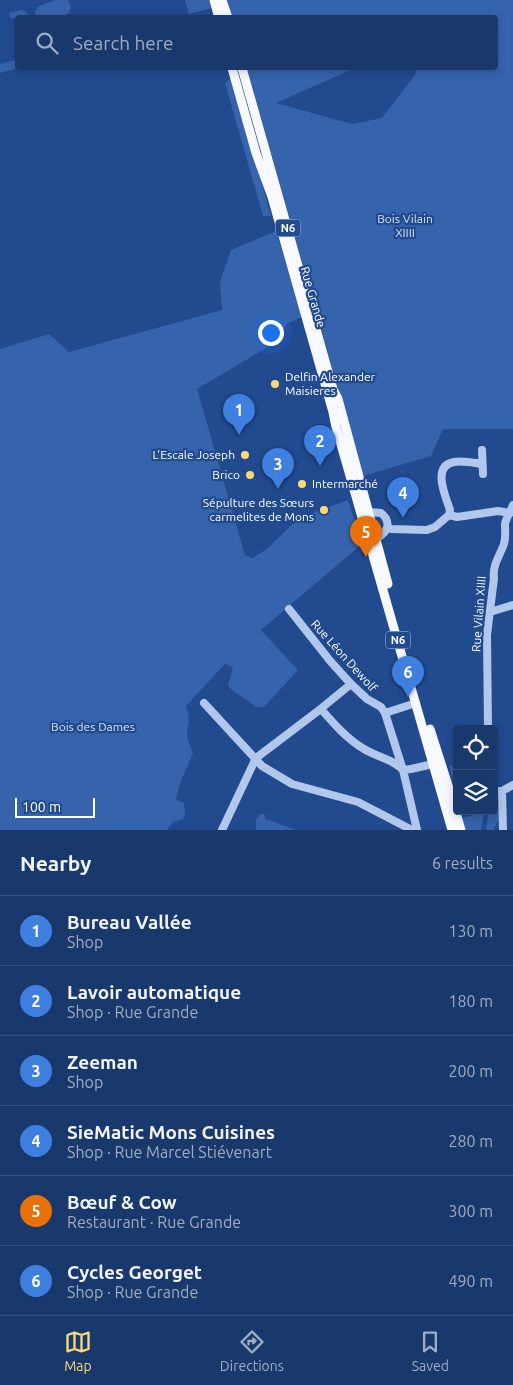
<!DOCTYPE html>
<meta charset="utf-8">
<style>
:root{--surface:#19386b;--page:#264373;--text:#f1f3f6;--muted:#9facc1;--line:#37527e;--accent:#f9da73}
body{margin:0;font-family:Ubuntu,sans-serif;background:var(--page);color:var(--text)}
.controls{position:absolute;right:15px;bottom:15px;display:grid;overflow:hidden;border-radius:5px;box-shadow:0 2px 8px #0003}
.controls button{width:45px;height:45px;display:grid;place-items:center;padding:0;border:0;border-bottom:1px solid var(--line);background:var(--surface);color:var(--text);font:25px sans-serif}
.scale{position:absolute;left:15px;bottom:12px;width:80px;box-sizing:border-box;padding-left:5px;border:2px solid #fff;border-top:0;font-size:14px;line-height:18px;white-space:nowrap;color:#fff;-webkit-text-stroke:4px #214a8f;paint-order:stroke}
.you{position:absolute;left:270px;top:332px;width:18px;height:18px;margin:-12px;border:4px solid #fff;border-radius:50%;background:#1a73e8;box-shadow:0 0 0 8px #1a73e833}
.badge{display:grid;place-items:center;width:32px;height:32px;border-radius:50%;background:var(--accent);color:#fff;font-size:16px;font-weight:700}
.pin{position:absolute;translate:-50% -41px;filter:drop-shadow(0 1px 2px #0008)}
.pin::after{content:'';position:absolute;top:26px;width:18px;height:15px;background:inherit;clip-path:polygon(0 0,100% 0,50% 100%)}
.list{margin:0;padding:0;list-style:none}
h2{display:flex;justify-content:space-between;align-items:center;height:65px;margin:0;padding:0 20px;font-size:21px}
h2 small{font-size:16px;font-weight:400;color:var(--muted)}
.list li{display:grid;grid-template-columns:32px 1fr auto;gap:15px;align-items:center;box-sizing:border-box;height:70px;padding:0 20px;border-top:1px solid var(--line)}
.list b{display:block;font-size:19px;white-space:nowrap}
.list p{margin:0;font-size:16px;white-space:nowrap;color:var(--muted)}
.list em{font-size:16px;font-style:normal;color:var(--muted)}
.icon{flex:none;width:28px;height:28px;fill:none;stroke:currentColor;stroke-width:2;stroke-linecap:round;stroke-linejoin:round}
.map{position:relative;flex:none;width:513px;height:830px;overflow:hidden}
.search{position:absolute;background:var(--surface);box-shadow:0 2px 8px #0003;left:15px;right:15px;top:15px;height:55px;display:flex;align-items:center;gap:12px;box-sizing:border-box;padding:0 18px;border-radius:5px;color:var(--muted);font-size:19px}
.sheet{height:485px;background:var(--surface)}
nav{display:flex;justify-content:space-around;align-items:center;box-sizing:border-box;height:70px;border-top:1px solid var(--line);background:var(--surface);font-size:14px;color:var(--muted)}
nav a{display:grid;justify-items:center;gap:2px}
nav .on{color:var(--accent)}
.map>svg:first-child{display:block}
</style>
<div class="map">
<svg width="513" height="830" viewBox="0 0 513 830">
<rect width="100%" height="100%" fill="#214a8f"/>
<path fill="#3563ac" d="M55 0H68L71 7 69 13 60 17H36L35 13 37 7Z
M185 0H209L212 8 189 14Z
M227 0H513V429H443L431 456 363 476 247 68H355L276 103 352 124 382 118 415 75 417 68H496V18L232 17Z
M22 10 26 12 30 17 18 18 17 25 15 18 11 19 9 13Z
M15 60V69L0 73V64Z
M232 77 271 216H263L225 83Z
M276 231 302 317 287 324 279 335 266 348 197 389 245 555 252 558 266 550 299 518 348 500 362 544 261 630 298 670 264 707H256C248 699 232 693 228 685L233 668 225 664 186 706C191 717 188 723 187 734 187 740 191 747 193 753L181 781 176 799 184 803 185 813 183 819 173 822 167 830H0V349L49 334 69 352 222 310 220 282 231 250Z
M457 765V789L453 781 449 766Z
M494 808 503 811 493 830H486L489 811H494Z
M484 812 481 830H465L462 818Z
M260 814H264L266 819 296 830H256V820Z"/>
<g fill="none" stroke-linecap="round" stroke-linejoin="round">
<path stroke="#b1c8ec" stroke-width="8" d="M482 450 483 474
M369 512 381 513C392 522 388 532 377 538L372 536
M449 515 450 510C446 497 431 466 454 462 463 460 474 463 482 464
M388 527 391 529 427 530 435 527 449 515 457 517 498 511 510 513
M289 609 331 662 351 684 367 699 381 707 385 713 416 703
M490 612 513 605
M204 703 262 766 292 784 358 802 412 830
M321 709C334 724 347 739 364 749 377 757 393 759 403 770L411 769 433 764
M385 713 403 770 417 830
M488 729 487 635 494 578C492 566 500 555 504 544 506 537 505 531 505 524 506 518 511 511 513 505
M494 791H502L513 785
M502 791 503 830
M222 830 256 758 318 711 351 684"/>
<path stroke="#f7f9ff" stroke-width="9" d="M214 0 219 18
M222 0 228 18
M232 68 256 153 272 197 333 412 336 427 452 830
M242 68 333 389 338 399 388 584
M430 729 447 782 461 830"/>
</g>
<g fill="#f9da73" stroke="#214a8f" stroke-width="2">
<circle cx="275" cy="384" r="5"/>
<circle cx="245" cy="455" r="5"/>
<circle cx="250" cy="475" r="5"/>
<circle cx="302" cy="484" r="5"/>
<circle cx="324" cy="510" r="5"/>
</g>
<g text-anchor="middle" stroke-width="4.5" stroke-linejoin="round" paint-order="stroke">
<g fill="#214a8f" stroke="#bcc9dd" stroke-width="1">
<rect x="275.5" y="219.5" width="25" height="17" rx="4"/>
<rect x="385.5" y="631.5" width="25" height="17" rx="4"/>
</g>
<g font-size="11" font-weight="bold" fill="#fff">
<text x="288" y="232">N6</text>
<text x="398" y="644">N6</text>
</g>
<g font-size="12" fill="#d6e4f9" stroke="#214a8f">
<text x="405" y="223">Bois Vilain<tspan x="405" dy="14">XIIII</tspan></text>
<text x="93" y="731">Bois des Dames</text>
</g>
<g font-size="12" fill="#fff" stroke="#214a8f">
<text transform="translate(313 297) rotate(74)" y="4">Rue Grande</text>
<text transform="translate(479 614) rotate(-86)" y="4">Rue Vilain XIIII</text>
<text transform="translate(344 656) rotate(48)" y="4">Rue Léon Dewolf</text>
</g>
<g font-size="12" fill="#fff" stroke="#214a8f" text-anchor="end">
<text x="285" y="381" text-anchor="start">Delfin Alexander<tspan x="285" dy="14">Maisieres</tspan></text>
<text x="235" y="459">L'Escale Joseph</text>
<text x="240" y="479">Brico</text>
<text x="312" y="488" text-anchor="start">Intermarché</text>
<text x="314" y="507">Sépulture des Sœurs<tspan x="314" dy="14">carmelites de Mons</tspan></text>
</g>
</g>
</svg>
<div class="controls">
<button><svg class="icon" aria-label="locate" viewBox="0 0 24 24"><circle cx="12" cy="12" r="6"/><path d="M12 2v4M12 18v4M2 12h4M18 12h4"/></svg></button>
<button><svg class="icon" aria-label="layers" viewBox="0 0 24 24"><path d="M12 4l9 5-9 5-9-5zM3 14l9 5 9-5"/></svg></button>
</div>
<div class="scale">100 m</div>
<div class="you"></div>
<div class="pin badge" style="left:239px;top:435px;background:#3f7fe0">1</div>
<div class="pin badge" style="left:320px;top:466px;background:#3f7fe0">2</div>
<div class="pin badge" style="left:278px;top:489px;background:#3f7fe0">3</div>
<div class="pin badge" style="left:403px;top:518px;background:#3f7fe0">4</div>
<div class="pin badge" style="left:366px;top:557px;background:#e8710a">5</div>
<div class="pin badge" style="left:408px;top:697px;background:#3f7fe0">6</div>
<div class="search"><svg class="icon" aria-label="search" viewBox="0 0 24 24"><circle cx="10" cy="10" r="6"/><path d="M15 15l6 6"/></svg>Search here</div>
</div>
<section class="sheet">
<h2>Nearby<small>6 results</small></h2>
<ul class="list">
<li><span class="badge" style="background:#3f7fe0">1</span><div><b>Bureau Vallée</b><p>Shop</p></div><em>130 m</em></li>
<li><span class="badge" style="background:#3f7fe0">2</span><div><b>Lavoir automatique</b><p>Shop · Rue Grande</p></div><em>180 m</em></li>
<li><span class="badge" style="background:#3f7fe0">3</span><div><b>Zeeman</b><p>Shop</p></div><em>200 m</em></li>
<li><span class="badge" style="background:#3f7fe0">4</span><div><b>SieMatic Mons Cuisines</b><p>Shop · Rue Marcel Stiévenart</p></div><em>280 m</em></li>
<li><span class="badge" style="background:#e8710a">5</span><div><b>Bœuf &amp; Cow</b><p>Restaurant · Rue Grande</p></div><em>300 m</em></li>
<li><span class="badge" style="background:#3f7fe0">6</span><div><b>Cycles Georget</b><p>Shop · Rue Grande</p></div><em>490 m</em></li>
</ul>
</section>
<nav>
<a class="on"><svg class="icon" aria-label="map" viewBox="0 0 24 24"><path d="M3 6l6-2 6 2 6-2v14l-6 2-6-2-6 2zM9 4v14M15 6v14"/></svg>Map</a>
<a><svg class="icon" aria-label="directions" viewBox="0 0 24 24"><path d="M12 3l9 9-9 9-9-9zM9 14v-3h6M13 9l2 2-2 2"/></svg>Directions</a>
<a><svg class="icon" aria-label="saved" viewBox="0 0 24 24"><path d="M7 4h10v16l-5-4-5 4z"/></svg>Saved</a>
</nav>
